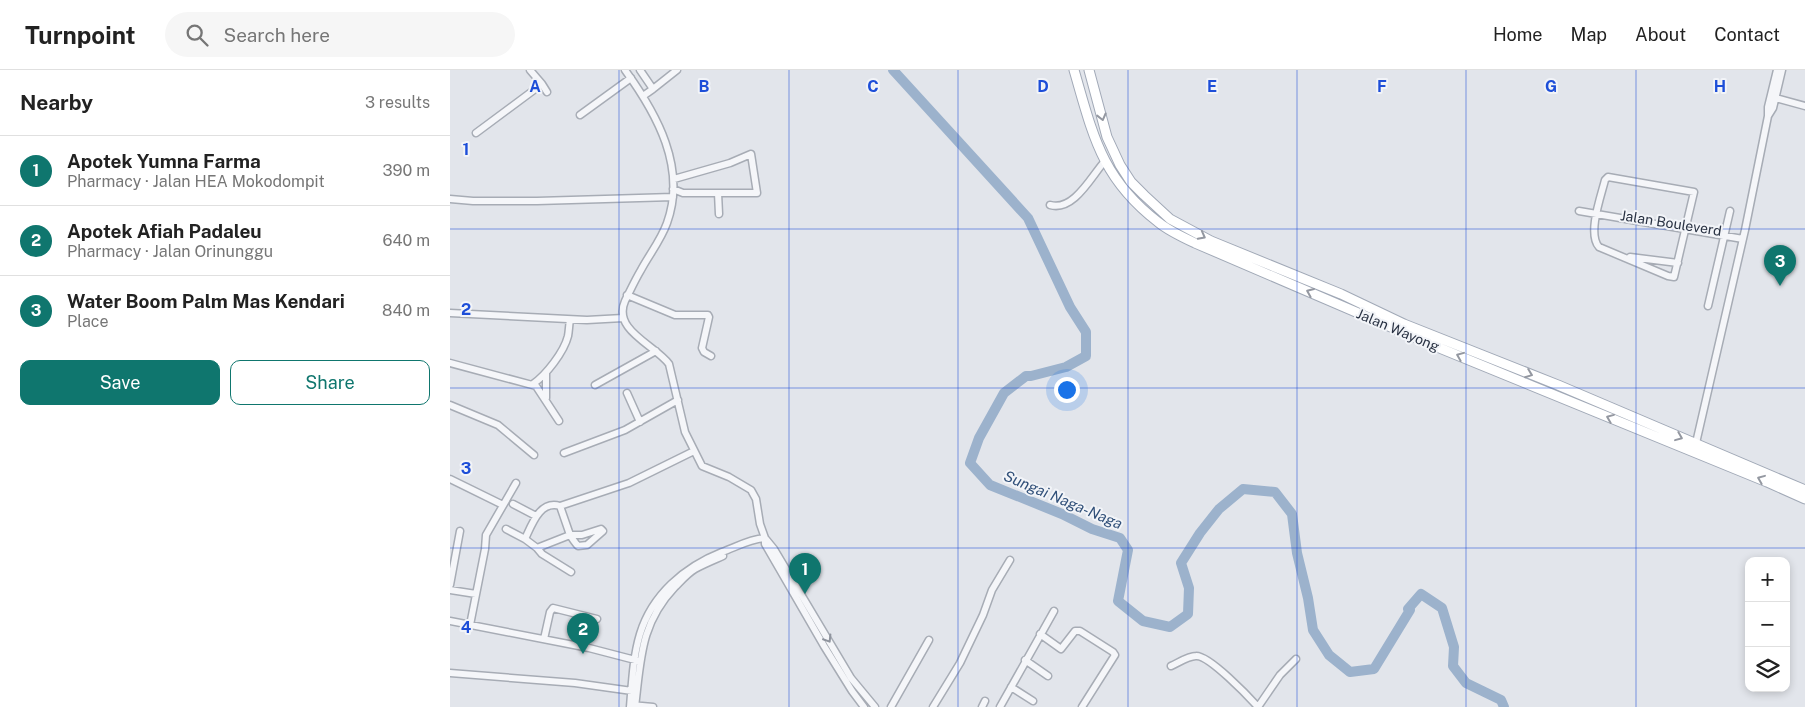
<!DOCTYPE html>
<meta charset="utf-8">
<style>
:root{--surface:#fff;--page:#f6f6f6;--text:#222;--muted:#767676;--line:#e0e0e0;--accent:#0f766e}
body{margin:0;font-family:"Public Sans",sans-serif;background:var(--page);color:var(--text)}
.controls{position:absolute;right:15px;bottom:15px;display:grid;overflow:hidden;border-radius:10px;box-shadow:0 2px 8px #0003}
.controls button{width:45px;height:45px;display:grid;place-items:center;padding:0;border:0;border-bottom:1px solid var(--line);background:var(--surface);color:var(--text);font:25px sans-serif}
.you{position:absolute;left:616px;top:319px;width:18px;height:18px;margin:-12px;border:4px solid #fff;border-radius:50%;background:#1a73e8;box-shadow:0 0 0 8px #1a73e833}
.badge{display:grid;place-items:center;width:32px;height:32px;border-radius:50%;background:var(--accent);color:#fff;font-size:16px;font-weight:700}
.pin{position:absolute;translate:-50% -41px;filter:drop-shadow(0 1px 2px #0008)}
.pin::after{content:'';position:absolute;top:26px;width:18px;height:15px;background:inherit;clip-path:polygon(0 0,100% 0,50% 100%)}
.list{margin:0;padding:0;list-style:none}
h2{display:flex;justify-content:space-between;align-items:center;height:65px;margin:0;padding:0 20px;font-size:21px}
h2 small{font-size:16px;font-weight:400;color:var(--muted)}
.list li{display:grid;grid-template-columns:32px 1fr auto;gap:15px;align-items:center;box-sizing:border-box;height:70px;padding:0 20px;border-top:1px solid var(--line)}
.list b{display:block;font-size:19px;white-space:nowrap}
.list p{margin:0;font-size:16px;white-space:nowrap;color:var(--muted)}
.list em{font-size:16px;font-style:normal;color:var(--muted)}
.actions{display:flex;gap:10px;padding:15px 20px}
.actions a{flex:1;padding:11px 0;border:1px solid var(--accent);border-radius:10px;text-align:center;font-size:18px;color:var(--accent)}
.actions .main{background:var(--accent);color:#fff}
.icon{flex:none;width:28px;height:28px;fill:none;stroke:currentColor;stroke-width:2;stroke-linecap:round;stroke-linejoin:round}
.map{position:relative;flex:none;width:1355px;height:637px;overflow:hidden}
header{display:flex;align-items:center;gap:30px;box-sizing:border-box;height:70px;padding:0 25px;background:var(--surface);border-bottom:1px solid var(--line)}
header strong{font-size:24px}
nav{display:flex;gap:28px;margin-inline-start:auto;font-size:18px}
.search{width:350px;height:45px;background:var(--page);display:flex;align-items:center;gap:12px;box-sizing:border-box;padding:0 18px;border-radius:28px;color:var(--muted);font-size:19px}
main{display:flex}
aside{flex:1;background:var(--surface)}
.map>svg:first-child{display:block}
</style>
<header>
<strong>Turnpoint</strong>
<div class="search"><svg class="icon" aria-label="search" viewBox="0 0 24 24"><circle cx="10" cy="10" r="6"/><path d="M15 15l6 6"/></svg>Search here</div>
<nav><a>Home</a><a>Map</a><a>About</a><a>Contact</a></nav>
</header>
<main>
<aside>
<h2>Nearby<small>3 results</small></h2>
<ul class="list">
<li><span class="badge">1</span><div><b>Apotek Yumna Farma</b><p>Pharmacy · Jalan HEA Mokodompit</p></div><em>390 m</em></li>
<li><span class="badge">2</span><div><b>Apotek Afiah Padaleu</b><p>Pharmacy · Jalan Orinunggu</p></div><em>640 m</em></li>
<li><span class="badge">3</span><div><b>Water Boom Palm Mas Kendari</b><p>Place</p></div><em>840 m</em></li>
</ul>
<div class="actions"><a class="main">Save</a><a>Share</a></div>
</aside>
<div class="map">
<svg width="1355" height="637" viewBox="0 0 1355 637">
<rect width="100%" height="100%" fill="#e2e5eb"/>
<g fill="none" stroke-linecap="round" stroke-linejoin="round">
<path stroke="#9cb2cc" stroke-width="10" d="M443 0 578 148 620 237 636 262V286L616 297 581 306H576L554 323 529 368 520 393 540 415 612 444 642 459 670 468 678 480 668 531 693 551 720 557 738 544 739 518 731 493 750 463 769 439 793 419 825 422 842 444 847 483 858 528 863 560 879 585 900 602 924 599 960 540 958 539 971 524 992 538 1004 577 1003 596 1016 613 1051 630 1054 637"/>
<defs>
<path id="minor" d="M175 0C207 44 237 98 217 153 211 170 199 185 191 200 185 210 180 221 175 231 162 260 205 275 219 294L235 362 252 396 279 407 301 420 306 429 310 454 315 468V474L374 576 402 621 414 637
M190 0 203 19
M92 14 97 22
M193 26 203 19 227 0
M1326 28 1355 36
M130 45 181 8
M1318 46 1323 38 1332 0
M26 63 92 14 80 0
M1158 107 1244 122 1224 207 1218 206 1149 177C1137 164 1151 126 1155 110Z
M223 119 233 123H307L301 84 280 93 224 109
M268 123 269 144
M0 129 23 131H87L223 127
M600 135C624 142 642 105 655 91
M1129 141 1293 169
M1180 187 1228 193
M177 225 225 245H258L259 247 252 278 254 282 261 286
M1258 236 1280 141
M0 243 137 250 173 248
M0 293 86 316 109 351
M83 314C96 305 114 282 118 266 119 261 119 255 120 250
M145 315 206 281
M177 323 190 352
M96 328V303
M0 335 48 355 84 385
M1246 373 1295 160 1318 46V37L1327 0
M114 383 175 360 228 330
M0 409 53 435
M63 434 86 446
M56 459 75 469 87 478 120 465H132L151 459 153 461 137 475 128 476C124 471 121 468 119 462L110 436
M315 468 324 479 401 608 425 637
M75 469C82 454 90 430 110 436L179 413 244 381
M87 478 92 484 121 502
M0 515 10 461
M0 520 26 524
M0 551 139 578 189 591
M20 555 35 479 36 465 66 413
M590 564 611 579 625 561H630L663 582 665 585 632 637
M94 569 100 542 103 538 147 549
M575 590 598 606
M721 596C728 593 738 586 746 586 759 585 799 627 808 637
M0 603 125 613 182 621
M561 617 583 631
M181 635 203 637
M180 637C182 613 183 587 190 564 202 525 234 497 272 482 286 477 300 469 315 468
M185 637C191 589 190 554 225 517 231 511 238 503 245 499 254 494 264 490 273 486
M441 637 479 570
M483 637 510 593 533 545 542 520 560 490
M532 637 535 631
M550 637 604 541
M808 637 830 605 846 589"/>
<path id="major" d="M624 0C643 65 651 108 708 152 719 161 732 167 745 173L992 279 1317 412 1355 429
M639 0 657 67 670 95 681 112 694 125 720 149 761 171 891 224 954 254 1108 315 1355 420"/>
</defs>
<use href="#minor" stroke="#a7acb5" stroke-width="9"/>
<use href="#major" stroke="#a1a9b7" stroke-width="11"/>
<use href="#minor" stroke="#f5f6f9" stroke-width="6"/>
<use href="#major" stroke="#fff" stroke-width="9"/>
</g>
<defs><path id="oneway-chevron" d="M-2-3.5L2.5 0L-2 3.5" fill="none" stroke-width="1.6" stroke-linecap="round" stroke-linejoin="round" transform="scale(1.25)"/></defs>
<g stroke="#9498a1">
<use href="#oneway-chevron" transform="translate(652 47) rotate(76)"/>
<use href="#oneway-chevron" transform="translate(752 166) rotate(28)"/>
<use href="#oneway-chevron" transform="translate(860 222) rotate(-157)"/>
<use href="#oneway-chevron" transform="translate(1010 286) rotate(-158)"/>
<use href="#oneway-chevron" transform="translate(1079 304) rotate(21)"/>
<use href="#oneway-chevron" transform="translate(1160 348) rotate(-158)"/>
<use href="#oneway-chevron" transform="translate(1229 367) rotate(22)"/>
<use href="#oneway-chevron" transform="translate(1311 409) rotate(-158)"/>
</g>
<use stroke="#8f949e" href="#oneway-chevron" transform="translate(378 569) rotate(58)"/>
<path fill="none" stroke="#1d4ed8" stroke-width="1" stroke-opacity="0.55" d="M169 0V637M339 0V637M508 0V637M678 0V637M847 0V637M1016 0V637M1186 0V637M0 159H1355M0 318H1355M0 478H1355"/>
<g text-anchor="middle" stroke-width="4" stroke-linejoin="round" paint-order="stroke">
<g font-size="14" fill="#293243" stroke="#f2f4f8">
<text transform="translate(1221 153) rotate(9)" y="5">Jalan Bouleverd</text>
<text transform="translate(948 260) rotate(23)" y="5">Jalan Wayong</text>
</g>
<g font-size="15" font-style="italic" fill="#315079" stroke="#f2f4f8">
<text transform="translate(613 430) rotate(23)" y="5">Sungai Naga-Naga</text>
</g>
</g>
<g font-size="16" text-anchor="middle" font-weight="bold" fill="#1d4ed8" stroke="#f2f4f8" stroke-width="4" stroke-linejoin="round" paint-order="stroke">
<text x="85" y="22">A</text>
<text x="254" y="22">B</text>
<text x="423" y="22">C</text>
<text x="593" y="22">D</text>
<text x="762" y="22">E</text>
<text x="932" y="22">F</text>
<text x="1101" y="22">G</text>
<text x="1270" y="22">H</text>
<text x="16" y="85">1</text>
<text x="16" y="245">2</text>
<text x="16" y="404">3</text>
<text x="16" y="563">4</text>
</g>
</svg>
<div class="controls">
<button>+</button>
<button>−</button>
<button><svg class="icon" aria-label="layers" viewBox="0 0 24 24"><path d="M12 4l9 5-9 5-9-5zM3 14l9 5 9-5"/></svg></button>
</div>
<div class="you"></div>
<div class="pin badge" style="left:355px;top:524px">1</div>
<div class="pin badge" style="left:133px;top:584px">2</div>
<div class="pin badge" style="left:1330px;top:216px">3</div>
</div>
</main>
